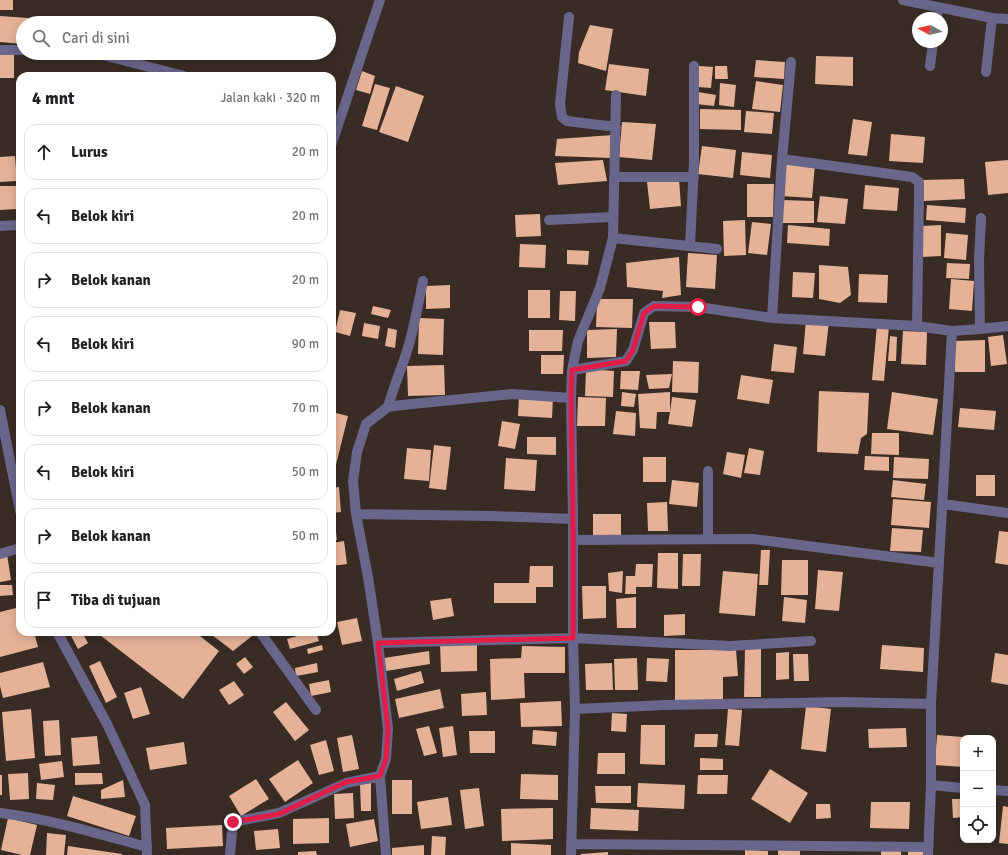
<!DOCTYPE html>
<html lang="id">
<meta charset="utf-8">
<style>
:root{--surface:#fff;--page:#f6f6f6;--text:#202124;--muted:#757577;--line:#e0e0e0}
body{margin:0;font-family:Signika,sans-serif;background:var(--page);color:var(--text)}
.controls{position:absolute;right:12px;bottom:12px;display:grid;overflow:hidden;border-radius:8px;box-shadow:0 2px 10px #0003}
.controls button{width:36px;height:36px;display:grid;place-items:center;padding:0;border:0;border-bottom:1px solid var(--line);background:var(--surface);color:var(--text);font:20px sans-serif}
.compass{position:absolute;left:912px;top:12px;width:36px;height:36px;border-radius:50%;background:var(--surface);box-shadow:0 2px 10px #0003;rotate:278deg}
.stop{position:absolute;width:12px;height:12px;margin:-9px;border:3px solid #e11d48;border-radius:50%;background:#fff}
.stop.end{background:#e11d48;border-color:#fff;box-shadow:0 1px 4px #0008}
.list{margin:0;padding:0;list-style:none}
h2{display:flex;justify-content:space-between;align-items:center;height:52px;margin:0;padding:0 16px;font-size:17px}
h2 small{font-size:13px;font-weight:400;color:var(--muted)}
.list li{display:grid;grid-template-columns:26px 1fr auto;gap:12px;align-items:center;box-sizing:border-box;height:56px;margin:0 8px 8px;padding:0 8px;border:1px solid var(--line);border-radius:12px}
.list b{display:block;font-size:15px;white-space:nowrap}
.list em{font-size:13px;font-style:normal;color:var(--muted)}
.icon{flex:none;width:22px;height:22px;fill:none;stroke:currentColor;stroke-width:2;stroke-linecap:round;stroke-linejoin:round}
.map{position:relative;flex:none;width:1008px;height:855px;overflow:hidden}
.search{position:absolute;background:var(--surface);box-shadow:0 2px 10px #0003;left:16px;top:16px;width:320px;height:44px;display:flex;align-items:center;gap:10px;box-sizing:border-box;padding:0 14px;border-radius:22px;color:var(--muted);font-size:15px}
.panel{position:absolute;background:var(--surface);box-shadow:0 2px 10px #0003;left:16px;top:72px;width:320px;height:564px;border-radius:12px}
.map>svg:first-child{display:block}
</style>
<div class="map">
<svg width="1008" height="855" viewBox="0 0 1008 855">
<rect width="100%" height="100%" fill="#392c25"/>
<path fill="#e5b297" d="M0 0H13V10H0Z
M0 16 28 18V23H23V44L0 42Z
M590 25 613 29 606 71 578 63 579 52Z
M0 53H14V78H0Z
M816 56 853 57V86L815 84Z
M756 60 785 62 784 79 754 77Z
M609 64 649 69 646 96 605 90Z
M699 66 713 67 711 88 698 87Z
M715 66H727L728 79H715Z
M362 71 375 76 370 94 356 90Z
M756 81 783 85 780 112 752 109Z
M720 83 736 85 734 107 719 105Z
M375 84 390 88 377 130 362 126Z
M396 86 424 96 408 142 379 132Z
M698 92 716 95 714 106 696 104Z
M700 109 741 110V130L700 129Z
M746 111 774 113 772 134 744 132Z
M853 119 872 122 867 156 848 154Z
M622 122 656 124 652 160 619 157Z
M891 134 925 137 923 163 889 161Z
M613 135 611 158 555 156 557 139Z
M702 146 736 150 733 178 698 174Z
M742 152 772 155 770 178 740 175Z
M15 156 17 181 0 182V157Z
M603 160 607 181 558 185 555 163Z
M1008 160V193L988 195 985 162Z
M784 161 815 164 812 198 781 196Z
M679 179 681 206 650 209 647 182Z
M964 179 965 199 923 201 922 180Z
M747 184H774L773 217H747Z
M865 185 899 188 897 211 863 209Z
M0 186H16L17 209 0 210Z
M820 196 848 199 845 224 817 222Z
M781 200 814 201V223H780Z
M927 205 966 208 965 223 926 220Z
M540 214 541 236 516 237 515 215Z
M745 220 746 255 724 256 723 221Z
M752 222 771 224 767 255 748 253Z
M788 225 830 229 829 246 787 243Z
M941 225V256L922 257V226Z
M946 233 968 235 966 260 944 258Z
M520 244 546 245 545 268 519 267Z
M567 250 589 251 588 265 567 264Z
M688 253 717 255 715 289 686 287Z
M679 257 681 295 662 298 663 291 627 287 626 263Z
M947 263 970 264 969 279 946 278Z
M819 265 848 267 851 295 840 303 819 299Z
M793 272 815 273 813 298 792 297Z
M859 274 888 275 887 303 858 302Z
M951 279 974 281 972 311 949 309Z
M450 285V308L426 309V286Z
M528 290H550V318H528Z
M560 291H576L575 321 559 320Z
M597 299H633L632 328 596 327Z
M373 306 391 310 388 318 371 314Z
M340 310 356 313 350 336 335 332Z
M419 318 444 319 443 355 418 354Z
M806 320 829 322 825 356 803 354Z
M649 322H675L676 348 651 349Z
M364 323 380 326 378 339 362 336Z
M877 325 889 326 884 381 872 380Z
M388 328 397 330 395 348 385 346Z
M617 329 616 357 587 358V330Z
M529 330H563L562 351H529Z
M903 331 927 332 926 365 901 364Z
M1003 335 1007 364 991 366 988 337Z
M890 336 897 337 896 361H888Z
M985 340V372H955L954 341Z
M774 344 797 347 794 373 771 371Z
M541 355H564L563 374H541Z
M673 361 699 362 698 393 672 392Z
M444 365 445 395 408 396 407 366Z
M586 369 614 371 613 397 585 396Z
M621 371H640L638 390 620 389Z
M672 374 669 388 649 389 646 375Z
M741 375 773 380 769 404 737 399Z
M819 391 869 393 867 434 861 438 858 454 817 452Z
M622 392 636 394 634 407 621 406Z
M670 392V412L672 397 696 400 692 427 668 424 670 412H657L656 429 640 428 638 394Z
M892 392 938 399 933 435 887 429Z
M519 397 553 398 552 418 518 416Z
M578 397 606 398 605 426H577Z
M960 408 996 411 994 430 958 427Z
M616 411 636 413 635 436 613 434Z
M332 412 348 416 333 477H332Z
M502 421 520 424 515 449 498 446Z
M872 433H899V455L871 454Z
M527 437H556V455L527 454Z
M434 445 451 447 446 490 429 488Z
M407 448 431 450 429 481 404 479Z
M749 448 764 451 760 475 744 473Z
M727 452 745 455 741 478 723 474Z
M865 456 889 457V471L864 470Z
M643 457H666V482H643Z
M894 457 929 459 928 479 893 478Z
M506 458 537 460 535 491 504 489Z
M976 475H995V496H976Z
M672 480 699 483 697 507 669 504Z
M893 480 926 484 924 500 891 497Z
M339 487 341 512 332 513V488Z
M893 499 931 502 929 528 891 525Z
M667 502 668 531H648L647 503Z
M593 514H621V536H593Z
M332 515H334L337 540H332Z
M892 528 923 530 921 552 890 551Z
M999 531 1008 532V565L995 563Z
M344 541 347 564 332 566V543Z
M761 550H770L768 585H759Z
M658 553H678V589L657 588Z
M7 554 11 580 0 582V556Z
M683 554H701L700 586H682Z
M782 560H808V595H781Z
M636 564H653L652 587H636V594H625L626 576H635Z
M530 566H553V587H536V603H494V583H529Z
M818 570 843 572 839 611 815 609Z
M623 571 622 593 609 591 608 573Z
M723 571 758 574 755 616 719 613Z
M0 585H12L13 595 0 596Z
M582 586H606V618L583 619Z
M636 597V628H617L616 599Z
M784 597 807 600 805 623 782 621Z
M451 598 454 616 433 620 430 601Z
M20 607V632H34L38 647 0 657V612Z
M685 614V635L664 636V615Z
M357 618 362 641 342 645 337 622Z
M69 632H82L88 643 78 649Z
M96 632H195L219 651 183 699Z
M208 632H249L252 636 233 651Z
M311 632H316L319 641 290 649 287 639Z
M440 642H477V671L441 672Z
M322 645 323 650 308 654 307 649Z
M882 645 924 648 923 672 880 669Z
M522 646 565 647V673H524L525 698 491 700 490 659 521 658Z
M745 649H761V697H744Z
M675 650H736L738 676 723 677V700L675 701Z
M429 651 430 664 386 671 384 658Z
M789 652V679L776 680V653Z
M995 653 1008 655V685L991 682Z
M793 654H808L809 681H794Z
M245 657 253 667 244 674 236 664Z
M637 658 638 690H615L614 659Z
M647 658 669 659 667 682 646 681Z
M100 661 117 697 106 703 89 666Z
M43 662 50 687 3 698 0 686V673Z
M317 663 318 672 296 676 295 668Z
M612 663 613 690H586L585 664Z
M421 671 424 683 397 691 394 679Z
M329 680 331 692 311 696 309 684Z
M234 681 244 695 229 705 219 690Z
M141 687 150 714 133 719 124 693Z
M440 689 444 708 399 718 395 699Z
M486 692 487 715 462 716 461 694Z
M561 701 562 726 521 727 520 703Z
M286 702 309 730 295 741 273 712Z
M806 706 831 709 826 752 801 749Z
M31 709 35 758 6 761 2 712Z
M728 709 742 710 739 746 725 745Z
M612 713 627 714 626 732 611 731Z
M59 720 61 755 45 756 43 721Z
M641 725H665V765L640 764Z
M429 726 437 753 424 756 416 729Z
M453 726 457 755 443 757 439 728Z
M906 728 907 747 869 748 868 729Z
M533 730 557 732 556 746 532 744Z
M469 731H495V753H470Z
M695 734H718L717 747H694Z
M352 735 359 769 343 772 337 738Z
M937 735 963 737V767L935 765Z
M97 736 100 764 73 766 71 738Z
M326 740 334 771 319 775 310 745Z
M184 742 187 764 150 770 146 748Z
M598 753H625V774H597Z
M700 758 723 759V770H700Z
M298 760 313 783 285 802 269 779Z
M62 761 64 777 41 780 39 764Z
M770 769 808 793 790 823 751 799Z
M28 773 29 799 10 800 8 774Z
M75 773H102L103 784 75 785Z
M521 774 558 775V800L520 799Z
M0 775H2V795H0Z
M698 775H728L727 794H697Z
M256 779 269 799 241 816 229 796Z
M123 780 125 797 101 799V790Z
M392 780H412V814H392Z
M37 783 55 785 53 800 36 799Z
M371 783V811H361L360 784Z
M638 783 685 785 684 809 637 807Z
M595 786H631V803H596Z
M479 788 484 826 465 829 460 790Z
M353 793 354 818 335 819 334 794Z
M73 796 136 816 129 836 67 816Z
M448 797 452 825 421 829 417 802Z
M952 799H963V817L953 818Z
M871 802H910L909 829 870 828Z
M816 804H830L831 818 816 819Z
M1003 806 1008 807V844L999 843Z
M553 808V839L502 841 501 809Z
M591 808 639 810 638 831 590 829Z
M8 818 37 825 30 855H22L1 850Z
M329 818V843L293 844V819Z
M374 819 378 841 350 847 346 824Z
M222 825 223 846 167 849 166 828Z
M278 829 280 848 256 850 254 831Z
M47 833 66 835 64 855H46Z
M432 836 446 837 445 855H431Z
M511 843 551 845V855H511Z
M424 845V855H392V848Z
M68 846 122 854V855H67Z
M881 849 901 850V855H881Z
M745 850 768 851V855H745Z
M778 850 800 851V855H778Z
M908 850H923V855H908Z
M316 851 317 855H298V852Z
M608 852V855H581V854Z"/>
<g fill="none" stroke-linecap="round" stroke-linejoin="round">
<path stroke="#69668c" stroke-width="10" d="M903 0 992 18 986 72
M569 17 560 104 562 117 567 121 616 127
M937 18 938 8
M992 18 1008 19
M0 50H23
M95 53 184 76
M930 66 933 42
M332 143 380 0
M782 159 912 177 919 182V194L917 326
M614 177H694
M549 220 613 217
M0 226 20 225
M613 238 717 249
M690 246 694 163V66
M772 318 782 159 791 62
M980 329 979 261 981 218
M952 331 980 329 1008 326
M572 370 578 341 600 288 613 238 616 95
M388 407C393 388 401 370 407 351 414 329 418 305 423 281
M0 410 20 511
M708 471V539
M943 504 1008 513
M356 514 491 516 573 519
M573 540 753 539 939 563
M0 554 20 548
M57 632 107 724 145 805 147 855
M260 632 316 710
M378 643 573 638 730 646 811 641
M575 709 665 705 845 702 931 704
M931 785 963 788
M993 790 1008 791
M0 813C50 819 99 834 147 847
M571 844 928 847
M230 855 233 822 279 813 346 783 380 776
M386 855 380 776 386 759 388 729 378 643 368 577 356 514 353 481 357 452 366 424 388 407 402 405 512 394 571 398
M571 855 575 709 573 638V519L571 398 572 370 626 361 633 350 644 313 654 306 698 307 772 318 917 326 952 331 931 704V785L928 855"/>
</g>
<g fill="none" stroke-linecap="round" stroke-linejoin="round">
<path stroke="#e11d48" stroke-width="5" d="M233 822 279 814 346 782 380 776 386 759 388 729 378 643 573 638V519L571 398 572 370 626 361 633 350 644 313 654 306 698 307"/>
</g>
</svg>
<div class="controls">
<button>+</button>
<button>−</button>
<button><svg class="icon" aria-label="locate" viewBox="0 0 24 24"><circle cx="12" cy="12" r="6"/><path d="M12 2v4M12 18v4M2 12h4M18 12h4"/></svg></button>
</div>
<svg class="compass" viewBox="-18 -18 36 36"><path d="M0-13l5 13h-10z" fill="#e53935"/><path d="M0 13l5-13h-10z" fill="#757577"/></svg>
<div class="stop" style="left:698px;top:307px"></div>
<div class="stop end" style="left:233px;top:822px"></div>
<div class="search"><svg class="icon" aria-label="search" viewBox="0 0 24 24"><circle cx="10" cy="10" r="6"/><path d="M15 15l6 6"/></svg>Cari di sini</div>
<section class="panel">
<h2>4 mnt<small>Jalan kaki · 320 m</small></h2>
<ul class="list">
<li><svg class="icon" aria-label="ahead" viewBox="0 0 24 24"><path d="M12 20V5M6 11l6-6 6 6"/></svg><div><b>Lurus</b></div><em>20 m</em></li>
<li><svg class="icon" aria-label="left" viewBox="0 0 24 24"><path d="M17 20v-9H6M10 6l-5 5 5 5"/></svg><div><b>Belok kiri</b></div><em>20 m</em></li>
<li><svg class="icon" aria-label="right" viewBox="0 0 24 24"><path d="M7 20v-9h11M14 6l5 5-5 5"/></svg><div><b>Belok kanan</b></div><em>20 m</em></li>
<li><svg class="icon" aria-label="left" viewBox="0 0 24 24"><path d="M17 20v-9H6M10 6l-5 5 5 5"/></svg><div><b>Belok kiri</b></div><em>90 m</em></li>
<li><svg class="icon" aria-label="right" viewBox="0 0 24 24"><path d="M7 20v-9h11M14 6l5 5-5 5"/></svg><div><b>Belok kanan</b></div><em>70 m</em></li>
<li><svg class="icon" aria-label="left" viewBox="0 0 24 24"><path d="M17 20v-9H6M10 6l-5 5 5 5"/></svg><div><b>Belok kiri</b></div><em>50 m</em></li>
<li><svg class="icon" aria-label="right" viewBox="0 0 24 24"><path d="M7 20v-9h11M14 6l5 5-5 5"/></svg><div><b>Belok kanan</b></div><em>50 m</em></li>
<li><svg class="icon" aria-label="arrive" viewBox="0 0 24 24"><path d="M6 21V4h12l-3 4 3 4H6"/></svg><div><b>Tiba di tujuan</b></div></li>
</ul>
</section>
</div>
